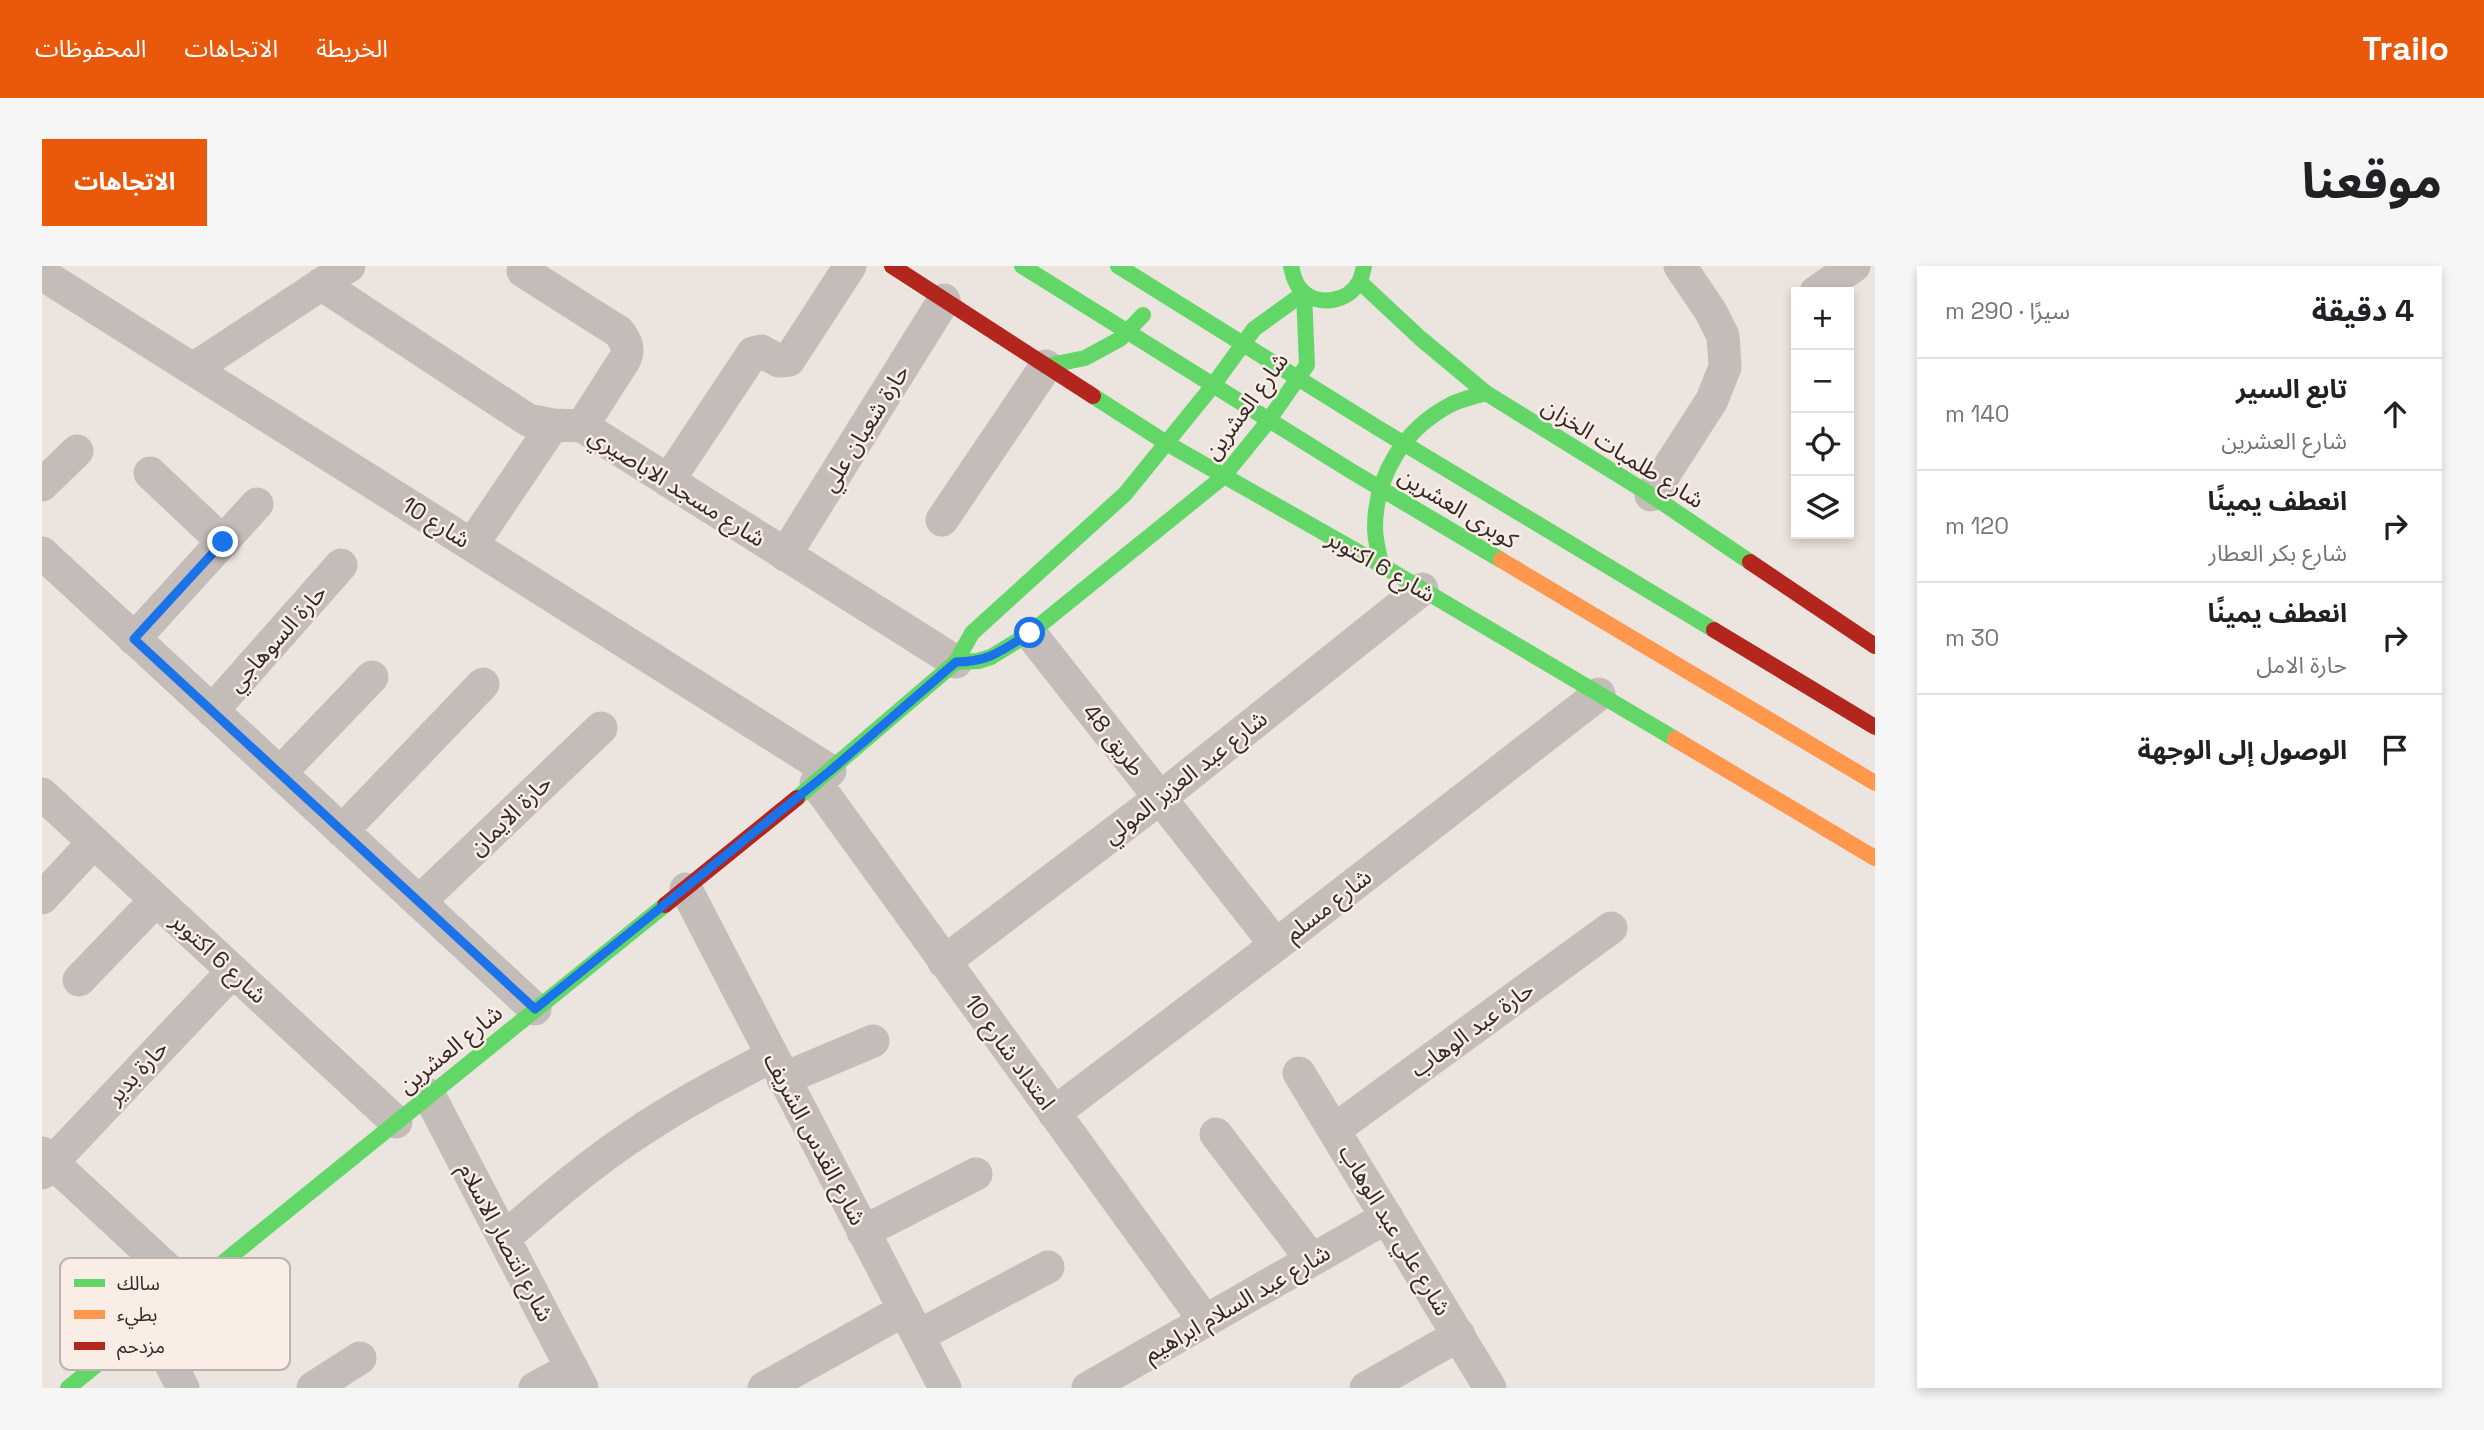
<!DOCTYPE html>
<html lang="ar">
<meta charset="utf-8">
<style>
:root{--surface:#fff;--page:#f6f6f6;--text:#202124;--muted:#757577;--line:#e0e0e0;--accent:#ea580c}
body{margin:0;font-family:"Space Grotesk","Noto Sans Arabic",sans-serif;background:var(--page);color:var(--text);direction:rtl}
.controls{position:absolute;right:21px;top:21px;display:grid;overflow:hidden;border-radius:0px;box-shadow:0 4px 10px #0003}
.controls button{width:63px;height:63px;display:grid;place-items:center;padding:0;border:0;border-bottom:2px solid var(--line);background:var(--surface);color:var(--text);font:35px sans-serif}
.stop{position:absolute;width:21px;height:21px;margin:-16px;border:5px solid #1a73e8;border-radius:50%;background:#fff}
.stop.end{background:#1a73e8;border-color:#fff;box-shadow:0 2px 7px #0008}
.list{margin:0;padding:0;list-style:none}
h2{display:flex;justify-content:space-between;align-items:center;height:91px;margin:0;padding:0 28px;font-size:30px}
h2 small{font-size:23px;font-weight:400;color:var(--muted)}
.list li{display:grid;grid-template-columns:46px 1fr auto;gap:21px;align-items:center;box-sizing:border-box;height:112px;padding:0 28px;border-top:2px solid var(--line)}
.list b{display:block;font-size:26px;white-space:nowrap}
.list p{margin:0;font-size:23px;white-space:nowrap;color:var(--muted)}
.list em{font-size:23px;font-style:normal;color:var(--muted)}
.icon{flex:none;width:38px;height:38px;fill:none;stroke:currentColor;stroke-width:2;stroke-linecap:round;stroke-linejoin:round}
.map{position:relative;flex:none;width:1833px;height:1122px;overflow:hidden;direction:ltr;border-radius:0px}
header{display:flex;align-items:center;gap:42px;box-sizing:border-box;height:98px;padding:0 35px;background:var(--accent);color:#fff}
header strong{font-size:33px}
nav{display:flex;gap:38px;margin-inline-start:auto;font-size:24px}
.intro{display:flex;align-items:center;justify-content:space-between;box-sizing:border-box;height:168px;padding:0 42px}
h1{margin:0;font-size:49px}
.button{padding:18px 32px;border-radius:0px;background:var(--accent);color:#fff;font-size:24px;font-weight:700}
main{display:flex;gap:42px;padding:0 42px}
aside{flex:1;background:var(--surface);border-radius:0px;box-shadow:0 4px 10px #0003}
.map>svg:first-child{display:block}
</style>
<header>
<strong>Trailo</strong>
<nav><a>الخريطة</a><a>الاتجاهات</a><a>المحفوظات</a></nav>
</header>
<div class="intro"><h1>موقعنا</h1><a class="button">الاتجاهات</a></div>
<main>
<aside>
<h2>4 دقيقة<small>سيرًا · 290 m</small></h2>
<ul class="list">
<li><svg class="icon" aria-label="ahead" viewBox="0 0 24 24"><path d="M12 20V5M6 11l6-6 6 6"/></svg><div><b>تابع السير</b><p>شارع العشرين</p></div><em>140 m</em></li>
<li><svg class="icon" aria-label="right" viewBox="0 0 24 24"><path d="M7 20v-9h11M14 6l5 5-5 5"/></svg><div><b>انعطف يمينًا</b><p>شارع بكر العطار</p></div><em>120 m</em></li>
<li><svg class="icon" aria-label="right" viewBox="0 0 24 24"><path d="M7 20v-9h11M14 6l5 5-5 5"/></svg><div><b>انعطف يمينًا</b><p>حارة الامل</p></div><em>30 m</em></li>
<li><svg class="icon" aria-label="arrive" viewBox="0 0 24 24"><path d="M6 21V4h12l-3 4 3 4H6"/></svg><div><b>الوصول إلى الوجهة</b></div></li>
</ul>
</aside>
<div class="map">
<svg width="1833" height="1122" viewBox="0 0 1833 1122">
<rect width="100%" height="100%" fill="#ece4df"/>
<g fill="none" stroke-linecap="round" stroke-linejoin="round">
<path stroke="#c4bcb9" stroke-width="33" d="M485 0 481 5 577 66C583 75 588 82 583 93L540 160
M0 8 788 505
M279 18 486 154 511 159 540 160 914 396
M1774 26 1812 0
M151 103 307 0
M108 207 181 276
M626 215 711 87 719 85 737 95 747 94 808 0
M0 219 35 185
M1609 229 1670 134 1683 101 1681 70 1669 46 1638 0
M900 254 1004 100
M430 279 511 159
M0 287 493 743
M743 289 902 34
M988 367 1234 679
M92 373 215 238
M170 445 299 299
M238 507 330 411
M774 517 1163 1055
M0 528 354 856
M300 565 441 418
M644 623 903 1122
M0 632 52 576
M377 636 559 462
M902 696 1118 532 1380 323
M37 714 114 634
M1257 807 1448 1122
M741 813 831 775
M387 829 540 1122
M1012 847 1234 679 1557 428
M1292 864 1569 662
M1174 868 1270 994
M0 887 147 1023
M0 907 191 705
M821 966 934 908
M462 972C503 937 544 901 589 871 634 840 682 815 730 790
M107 1056 141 1122
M876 1070 1006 1001
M271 1122 318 1092
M493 1122 530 1102
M722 1122 862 1044
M1046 1122 1345 951
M1324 1122 1417 1069"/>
<path stroke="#63d668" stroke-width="16" d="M980 0 1309 205 1459 294
M1076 0 1336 162 1672 364
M1249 0C1251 9 1253 18 1260 25 1276 41 1306 36 1317 16 1320 11 1321 5 1322 0
M1318 16 1378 72 1444 127 1609 229 1708 296
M1004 100 1043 92 1078 73 1101 49
M1051 130 1126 178 1339 299 1633 473
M1339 299C1337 287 1333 274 1333 262 1333 210 1362 163 1408 139 1419 133 1432 131 1444 127
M914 396 936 395 949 391 988 367 1181 211 1224 158 1265 99 1262 27
M755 532 914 396 930 367 1083 228 1169 122 1212 63 1262 27
M26 1122 623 639"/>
<path stroke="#ff974d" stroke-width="16" d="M1459 294 1833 517
M1633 473 1833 592"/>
<path stroke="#b3261e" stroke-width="16" d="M850 0 1051 130
M1708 296 1833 380
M1672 364 1833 461
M623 639 755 532"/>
</g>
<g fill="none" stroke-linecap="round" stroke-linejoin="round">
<path stroke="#1a73e8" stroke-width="9" d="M181 276 92 373 493 743 788 505 914 396C948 396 960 384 988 367"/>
</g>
<g text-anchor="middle" stroke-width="5" stroke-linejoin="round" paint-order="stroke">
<g font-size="23" fill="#352927" stroke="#f9ede6">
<text transform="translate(1204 140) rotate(-54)" y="8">شارع العشرين</text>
<text transform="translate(823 162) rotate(-58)" y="8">حارة شعبان علي</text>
<text transform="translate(1581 187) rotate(32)" y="8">شارع طلمبات الخزان</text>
<text transform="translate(635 221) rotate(32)" y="8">شارع مسجد الاباصيري</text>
<text transform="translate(1416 242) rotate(31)" y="8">كوبرى العشرين</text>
<text transform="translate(394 256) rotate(32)" y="8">شارع 10</text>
<text transform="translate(1339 300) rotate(30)" y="8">شارع 6 اكتوبر</text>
<text transform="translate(235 372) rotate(-48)" y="8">حارة السوهاجي</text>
<text transform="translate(1072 474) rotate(52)" y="8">طريق 48</text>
<text transform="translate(1143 511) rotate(-38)" y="8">شارع عبد العزيز المولي</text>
<text transform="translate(468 549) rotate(-44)" y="8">حارة الايمان</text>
<text transform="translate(1286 639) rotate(-38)" y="8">شارع مسلم</text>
<text transform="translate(177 692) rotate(43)" y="8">شارع 6 اكتوبر</text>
<text transform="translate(1430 763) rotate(-36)" y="8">حارة عبد الوهاب</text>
<text transform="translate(408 783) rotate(-39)" y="8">شارع العشرين</text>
<text transform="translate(968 786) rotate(54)" y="8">امتداد شارع 10</text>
<text transform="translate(95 806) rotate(-47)" y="8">حارة بدير</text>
<text transform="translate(773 873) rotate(62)" y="8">شارع القدس الشريف</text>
<text transform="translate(1353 964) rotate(59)" y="8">شارع علي عبد الوهاب</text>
<text transform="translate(464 976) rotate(62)" y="8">شارع انتصار الاسلام</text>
<text transform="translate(1195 1037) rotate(-30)" y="8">شارع عبد السلام ابراهيم</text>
</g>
</g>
<rect x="18" y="992" width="230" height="112" rx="10" fill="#f9ede6" stroke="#beb2ad" stroke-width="2"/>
<rect x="32" y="1013" width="31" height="8" fill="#63d668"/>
<rect x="32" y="1044" width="31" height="9" fill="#ff974d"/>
<rect x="32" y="1076" width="31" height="8" fill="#b3261e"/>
<g font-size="19" fill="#352927">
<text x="75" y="1024">سالك</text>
<text x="75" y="1055">بطيء</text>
<text x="75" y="1087">مزدحم</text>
</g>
</svg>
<div class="controls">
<button>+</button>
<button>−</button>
<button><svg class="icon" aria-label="locate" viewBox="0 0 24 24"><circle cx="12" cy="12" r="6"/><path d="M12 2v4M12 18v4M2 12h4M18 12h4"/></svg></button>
<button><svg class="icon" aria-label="layers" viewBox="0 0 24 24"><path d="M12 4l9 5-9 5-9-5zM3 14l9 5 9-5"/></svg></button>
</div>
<div class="stop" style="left:988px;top:367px"></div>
<div class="stop end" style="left:181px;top:276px"></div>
</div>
</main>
